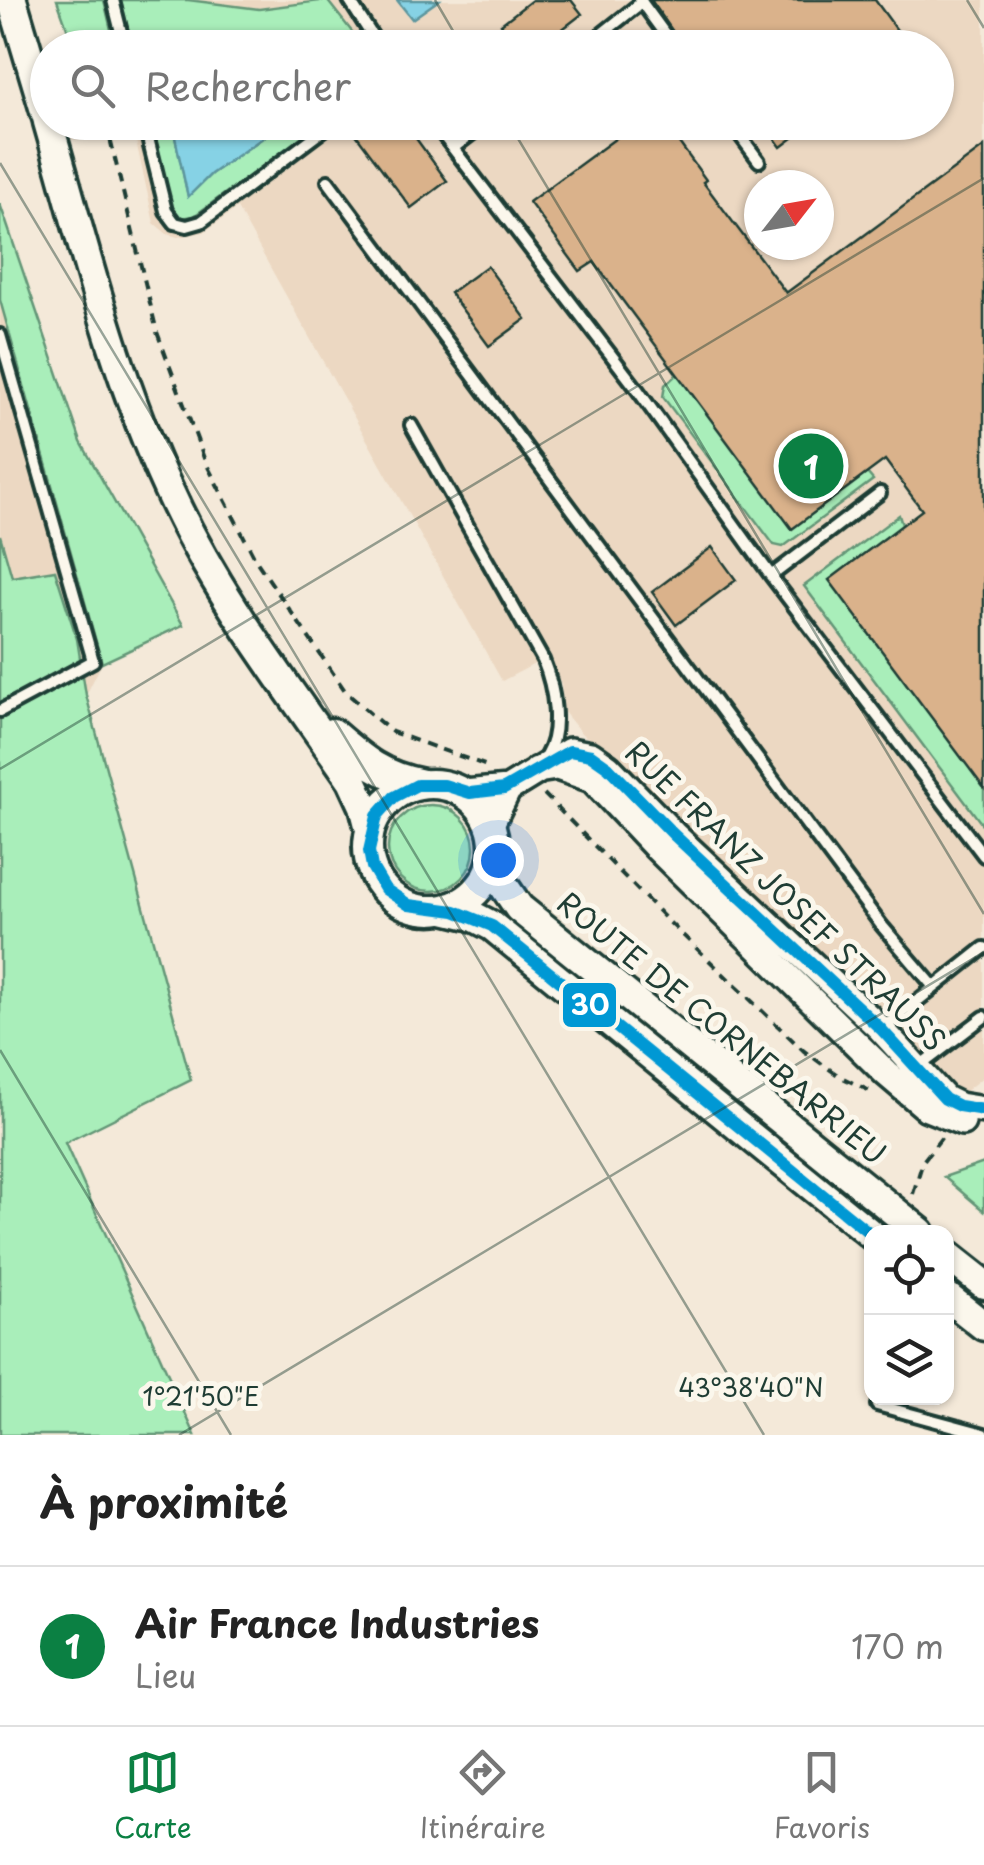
<!DOCTYPE html>
<html lang="fr">
<meta charset="utf-8">
<style>
:root{--surface:#fff;--page:#f2f2f2;--text:#222;--muted:#767676;--line:#e0e0e0;--accent:#0b8043}
body{margin:0;font-family:"Playpen Sans",sans-serif;background:var(--page);color:var(--text)}
.controls{position:absolute;right:30px;bottom:30px;display:grid;overflow:hidden;border-radius:20px;box-shadow:0 2px 8px #0004}
.controls button{width:90px;height:90px;display:grid;place-items:center;padding:0;border:0;border-bottom:2px solid var(--line);background:var(--surface);color:var(--text);font:50px sans-serif}
.compass{position:absolute;left:744px;top:170px;width:90px;height:90px;border-radius:50%;background:var(--surface);box-shadow:0 2px 8px #0004;rotate:59deg}
.you{position:absolute;left:498px;top:860px;width:35px;height:35px;margin:-25px;border:8px solid #fff;border-radius:50%;background:#1a73e8;box-shadow:0 0 0 15px #1a73e833}
.badge{display:grid;place-items:center;width:65px;height:65px;border-radius:50%;background:var(--accent);color:#fff;font-size:32px;font-weight:700}
.pin{position:absolute;translate:-50% -50%;border:5px solid #fff;box-shadow:0 2px 10px #0006}
.list{margin:0;padding:0;list-style:none}
h2{display:flex;justify-content:space-between;align-items:center;height:130px;margin:0;padding:0 40px;font-size:42px}
h2 small{font-size:32px;font-weight:400;color:var(--muted)}
.list li{display:grid;grid-template-columns:65px 1fr auto;gap:30px;align-items:center;box-sizing:border-box;height:160px;padding:0 40px;border-top:2px solid var(--line)}
.list b{display:block;font-size:38px;white-space:nowrap}
.list p{margin:0;font-size:32px;white-space:nowrap;color:var(--muted)}
.list em{font-size:32px;font-style:normal;color:var(--muted)}
.icon{flex:none;width:55px;height:55px;fill:none;stroke:currentColor;stroke-width:2;stroke-linecap:round;stroke-linejoin:round}
.map{position:relative;flex:none;width:984px;height:1435px;overflow:hidden}
.search{position:absolute;background:var(--surface);box-shadow:0 2px 8px #0004;left:30px;right:30px;top:30px;height:110px;display:flex;align-items:center;gap:25px;box-sizing:border-box;padding:0 35px;border-radius:55px;color:var(--muted);font-size:38px}
.sheet{height:290px;background:var(--surface)}
nav{display:flex;justify-content:space-around;align-items:center;box-sizing:border-box;height:140px;border-top:2px solid var(--line);background:var(--surface);font-size:28px;color:var(--muted)}
nav a{display:grid;justify-items:center;gap:5px}
nav .on{color:var(--accent)}
.map>svg:first-child{display:block}
</style>
<div class="map">
<svg width="984" height="1435" viewBox="0 0 984 1435">
<rect width="100%" height="100%" fill="#f4e9d9"/>
<filter id="ink" filterUnits="userSpaceOnUse"><feTurbulence type="fractalNoise" baseFrequency=".01" numOctaves="2"/><feDisplacementMap in="SourceGraphic" scale="20" xChannelSelector="R" yChannelSelector="G"/><feConvolveMatrix kernelMatrix="1 2 1 2 8 2 1 2 1" color-interpolation-filters="sRGB"/></filter>
<g filter="url(#ink)">
<path fill="#ecd8c2" fill-rule="evenodd" d="M57 0H984V1076L962 1094 869 1009 824 957 818 956 678 830 615 755 582 734 564 712 561 683 546 658 502 681 237 208 204 232 178 237 167 234 154 223 132 123 936 122V48L74 47ZM759 185H819V245H759Z
M0 204 81 442 183 625 102 663 86 695 0 737Z"/>
<path fill="#a9eeba" stroke="#649677" stroke-width="2.5" d="M57 0H104L115 47H74Z
M121 0H188L259 9 327 0 364 47H345L336 35 311 47H132Z
M150 123H172L188 196 211 174 284 123H322L194 216 182 218 174 213 170 203Z
M0 204 81 442 183 625 102 663 0 300Z
M677 374 867 473 873 480 783 547 774 545 663 397 665 385Z
M899 515 984 788V827L804 586Z
M0 535 12 577 55 570 77 639 86 695 191 1080 65 1143 195 1435H0Z
M388 848a43 43 0 1 1 86 0a43 43 0 1 1-86 0Z
M984 1163V1211L944 1177Z"/>
<path fill="#86d2e5" stroke="#5d969e" stroke-width="2.5" d="M397 0H439L412 19Z
M172 123V122L284 123 211 174 188 197Z"/>
<path fill="#dab28b" stroke="#1f3d34" stroke-width="2.5" d="M532 0H571L582 14 538 48H518L501 24Z
M651 0H875L910 48H684Z
M361 122H404L447 181 411 208 352 129Z
M638 122H664L706 180 703 182 786 293 984 147V788L829 580 922 510 885 460 792 529 594 262 580 271 529 202Z
M763 122H814L781 147Z
M487 266 526 319 489 346 450 293Z
M712 547 736 580 676 625 652 592Z"/>
<g fill="none" stroke-linecap="round" stroke-linejoin="round">
<defs>
<path id="service" d="M113 0 125 48
M349 0 380 48
M640 0 675 48
M584 48 642 2
M144 122 166 211 175 223 187 226 201 222 334 122
M433 122 637 389 771 576 984 856
M730 122 759 161
M453 148 487 122
M328 181 882 926 934 987
M0 335 93 661 0 711
M411 425 543 660C554 687 562 730 546 756
M771 576 880 493
M883 1028 984 948
M917 1068 984 1017
M877 1405 984 1434"/>
<path id="tertiary" d="M537 770 557 767 592 779 656 847 887 1074 927 1108 962 1122
M464 793 508 789 570 751 591 755 608 767 673 834 881 1029 945 1099 959 1106 984 1110
M490 826 508 789"/>
<path id="secondary" d="M12 0 48 121
M48 122C84 247 114 373 169 491 216 595 287 686 352 780L364 806 370 829
M332 733C363 760 381 776 423 784
M368 847a63 63 0 1 1 126 0a63 63 0 1 1-126 0Z
M491 867 519 908 920 1232
M444 909 473 916 492 926 872 1235
M946 1254 984 1284
M946 1296 984 1326"/>
</defs>
<use href="#service" stroke="#1f3d34" stroke-width="18"/>
<use href="#tertiary" stroke="#1f3d34" stroke-width="32"/>
<use href="#secondary" stroke="#1f3d34" stroke-width="35"/>
<path stroke="#1f3d34" stroke-width="4" stroke-dasharray="10 8" stroke-linecap="butt" d="M106 122 157 332 205 461 257 562 346 692 374 717 392 732 490 767
M544 794 667 920 804 1051 839 1076 872 1092
M352 846C353 891 385 923 430 926
M913 1194 923 1161 942 1137"/>
<use href="#service" stroke="#fbf7ec" stroke-width="10"/>
<use href="#tertiary" stroke="#fbf7ec" stroke-width="25"/>
<use href="#secondary" stroke="#fbf7ec" stroke-width="28"/>
<defs>
<path id="bus-1" d="M872 1235 492 926 455 911 409 905 385 889 372 867 369 851 377 816 394 797 417 785H444L470 793 504 789 570 751 591 755 608 767 673 834 881 1029 945 1099 959 1106 984 1110"/>
</defs>
<use href="#bus-1" stroke="#fbf7ec" stroke-width="20"/>
<use href="#bus-1" stroke="#0098d4" stroke-width="12"/>
</g>
</g>
<path fill="none" stroke="#1f3d34" stroke-width="2.5" stroke-opacity="0.45" d="M435 0 463 48M967 0 984 28M508 122 984 914M0 163 764 1435M0 769 984 178M0 1050 231 1435M179 1435 984 952"/>
<g text-anchor="middle" stroke-width="10" stroke-linejoin="round" paint-order="stroke">
<g font-size="30" fill="#1f3d34" stroke="#fbf7ec">
<text transform="translate(785 897) rotate(44)" y="10">RUE FRANZ JOSEF STRAUSS</text>
<text transform="translate(721 1029) rotate(39)" y="10">ROUTE DE CORNEBARRIEU</text>
</g>
</g>
<g font-size="25" text-anchor="middle" fill="#1f3d34" stroke="#fbf7ec" stroke-width="10" stroke-linejoin="round" paint-order="stroke">
<text x="751" y="1397">43°38'40"N</text>
<text x="201" y="1406">1°21'50"E</text>
</g>
<rect stroke="#fbf7ec" stroke-width="4" x="561" y="981" width="57" height="48" rx="10" fill="#0098d4"/>
<g font-size="28" text-anchor="middle" font-weight="bold" fill="#fff">
<text x="590" y="1015">30</text>
</g>
</svg>
<div class="controls">
<button><svg class="icon" aria-label="locate" viewBox="0 0 24 24"><circle cx="12" cy="12" r="6"/><path d="M12 2v4M12 18v4M2 12h4M18 12h4"/></svg></button>
<button><svg class="icon" aria-label="layers" viewBox="0 0 24 24"><path d="M12 4l9 5-9 5-9-5zM3 14l9 5 9-5"/></svg></button>
</div>
<svg class="compass" viewBox="-18 -18 36 36"><path d="M0-13l5 13h-10z" fill="#e53935"/><path d="M0 13l5-13h-10z" fill="#767676"/></svg>
<div class="you"></div>
<div class="pin badge" style="left:811px;top:466px">1</div>
<div class="search"><svg class="icon" aria-label="search" viewBox="0 0 24 24"><circle cx="10" cy="10" r="6"/><path d="M15 15l6 6"/></svg>Rechercher</div>
</div>
<section class="sheet">
<h2>À proximité<small></small></h2>
<ul class="list">
<li><span class="badge">1</span><div><b>Air France Industries</b><p>Lieu</p></div><em>170 m</em></li>
</ul>
</section>
<nav>
<a class="on"><svg class="icon" aria-label="map" viewBox="0 0 24 24"><path d="M3 6l6-2 6 2 6-2v14l-6 2-6-2-6 2zM9 4v14M15 6v14"/></svg>Carte</a>
<a><svg class="icon" aria-label="directions" viewBox="0 0 24 24"><path d="M12 3l9 9-9 9-9-9zM9 14v-3h6M13 9l2 2-2 2"/></svg>Itinéraire</a>
<a><svg class="icon" aria-label="saved" viewBox="0 0 24 24"><path d="M7 4h10v16l-5-4-5 4z"/></svg>Favoris</a>
</nav>
